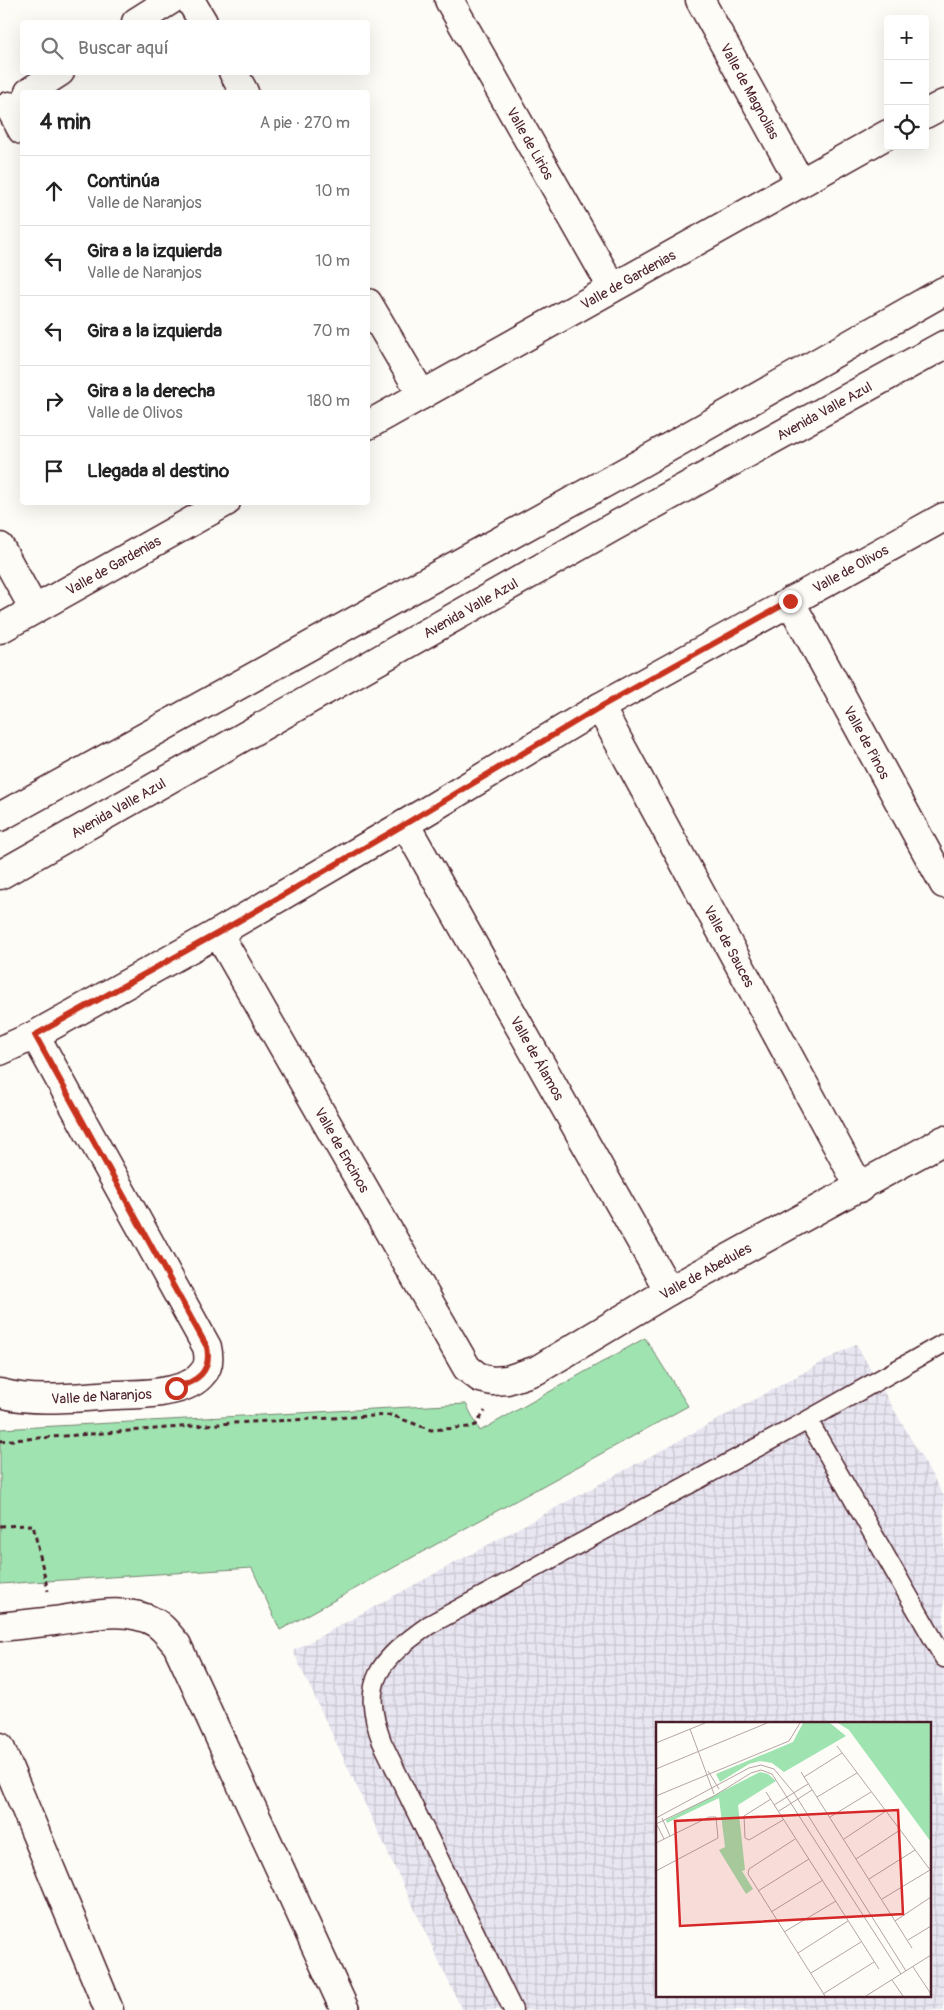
<!DOCTYPE html>
<html lang="es">
<meta charset="utf-8">
<style>
:root{--surface:#fff;--page:#f6f6f6;--text:#222;--muted:#767676;--line:#e0e0e0}
body{margin:0;font-family:Pangolin,sans-serif;background:var(--page);color:var(--text)}
.controls{position:absolute;right:15px;top:15px;display:grid;overflow:hidden;border-radius:5px;box-shadow:0 5px 20px #0002}
.controls button{width:45px;height:45px;display:grid;place-items:center;padding:0;border:0;border-bottom:1px solid var(--line);background:var(--surface);color:var(--text);font:25px sans-serif}
.stop{position:absolute;width:15px;height:15px;margin:-11px;border:4px solid #c8321e;border-radius:50%;background:#fff}
.stop.end{background:#c8321e;border-color:#fff;box-shadow:0 1px 5px #0008}
.list{margin:0;padding:0;list-style:none}
h2{display:flex;justify-content:space-between;align-items:center;height:65px;margin:0;padding:0 20px;font-size:21px}
h2 small{font-size:16px;font-weight:400;color:var(--muted)}
.list li{display:grid;grid-template-columns:32px 1fr auto;gap:15px;align-items:center;box-sizing:border-box;height:70px;padding:0 20px;border-top:1px solid var(--line)}
.list b{display:block;font-size:19px;white-space:nowrap}
.list p{margin:0;font-size:16px;white-space:nowrap;color:var(--muted)}
.list em{font-size:16px;font-style:normal;color:var(--muted)}
.icon{flex:none;width:28px;height:28px;fill:none;stroke:currentColor;stroke-width:2;stroke-linecap:round;stroke-linejoin:round}
.map{position:relative;flex:none;width:944px;height:2010px;overflow:hidden}
.search{position:absolute;background:var(--surface);box-shadow:0 5px 20px #0002;left:20px;top:20px;width:350px;height:55px;display:flex;align-items:center;gap:12px;box-sizing:border-box;padding:0 18px;border-radius:5px;color:var(--muted);font-size:19px}
.panel{position:absolute;background:var(--surface);box-shadow:0 5px 20px #0002;left:20px;top:90px;width:350px;height:415px;border-radius:5px}
.map>svg:first-child{display:block}
</style>
<div class="map">
<svg width="944" height="2010" viewBox="0 0 944 2010">
<defs>
<pattern id="industrial-grid" width="8" height="8" patternUnits="userSpaceOnUse" patternTransform="scale(1.25)"><rect width="8" height="8" fill="#e8e6f1"/><path d="M0 4h8M4 0v8" fill="none" stroke="#c8c5cf"/></pattern>
</defs>
<rect width="100%" height="100%" fill="#fdfcf7"/>
<filter id="ink" filterUnits="userSpaceOnUse"><feTurbulence type="fractalNoise" baseFrequency=".02" numOctaves="2"/><feDisplacementMap in="SourceGraphic" scale="10" xChannelSelector="R" yChannelSelector="G"/><feConvolveMatrix kernelMatrix="1 2 1 2 8 2 1 2 1" color-interpolation-filters="sRGB"/></filter>
<g filter="url(#ink)">
<path fill="url(#industrial-grid)" fill-rule="evenodd" d="M856 1344 944 1496V2010H462L293 1651ZM658 1724H930V1996H658Z"/>
<path fill="#9fe4b0" stroke="#74826e" d="M645 1338 688 1406 280 1630 252 1568 0 1584V1429L466 1404 480 1431Z"/>
<g fill="none" stroke-linecap="round" stroke-linejoin="round">
<defs>
<path id="service" d="M808 1420 944 1658
M513 2010 382 1742C359 1680 380 1660 429 1625L808 1420 944 1343"/>
<g id="minor">
<path d="M190 0 203 22"/>
<path id="s1" d="M449 0 612 287"/>
<path id="s2" d="M700 0 800 182"/>
<path d="M136 22 171 0"/>
<path d="M233 72 244 92"/>
<path d="M29 92 60 72"/>
<path d="M9 106 22 130"/>
<path d="M925 114 944 104"/>
<path d="M368 303 422 395"/>
<path id="s3" d="M368 425 888 134"/>
<path d="M0 547 34 609"/>
<path id="s4" d="M790 601 944 884"/>
<path id="s5" d="M0 629 226 502"/>
<path id="s6" d="M600 707 860 1188"/>
<path d="M0 817 641 463 944 291"/>
<path id="s7" d="M405 824 669 1291"/>
<path id="s8" d="M0 875 613 527 944 345"/>
<path id="s9" d="M218 933 467 1368 480 1378 492 1381 507 1380 537 1370 669 1291 944 1140"/>
<path id="s10" d="M0 1051 35 1035 218 933 405 824 600 707 944 517"/>
<path id="s11" d="M0 1393C37 1403 77 1397 115 1395 132 1394 150 1395 166 1391 178 1389 195 1384 203 1373 210 1366 209 1356 207 1347L35 1035"/>
<path d="M0 1627C18 1625 36 1623 54 1621 86 1617 125 1605 156 1623 165 1629 170 1637 177 1645L345 2010"/>
<path d="M0 1747 109 2010"/>
</g>
</defs>
<use href="#service" stroke="#4a1f2b" stroke-width="21"/>
<use href="#minor" stroke="#4a1f2b" stroke-width="31"/>
<path stroke="#4a1f2b" stroke-width="3" stroke-dasharray="5 4" stroke-linecap="butt" d="M0 1441 232 1423 391 1415 431 1430 469 1427 476 1425 485 1411
M0 1526 33 1525 48 1591"/>
<use href="#service" stroke="#fdfcf7" stroke-width="18"/>
<use href="#minor" stroke="#fdfcf7" stroke-width="28"/>
</g>
</g>
<g fill="none" stroke-linecap="round" stroke-linejoin="round" filter="url(#ink)">
<path stroke="#c8321e" stroke-width="6" d="M176 1388C197 1381 212 1372 207 1347L35 1035 218 933 405 824 600 707 790 601"/>
</g>
<g text-anchor="middle" stroke-width="4.5" stroke-linejoin="round" paint-order="stroke">
<g font-size="14" fill="#4a1f2b" stroke="#fdfcf7">
<text dy="5" stroke="none"><textPath href="#s2" startOffset="104">Valle de Magnolias</textPath></text>
<text dy="5" stroke="none"><textPath href="#s1" startOffset="165">Valle de Lirios</textPath></text>
<text dy="5" stroke="none"><textPath href="#s3" startOffset="298">Valle de Gardenias</textPath></text>
<text dy="5" stroke="none"><textPath href="#s8" startOffset="946">Avenida Valle Azul</textPath></text>
<text dy="5" stroke="none"><textPath href="#s5" startOffset="130">Valle de Gardenias</textPath></text>
<text dy="5" stroke="none"><textPath href="#s10" startOffset="978">Valle de Olivos</textPath></text>
<text dy="5" stroke="none"><textPath href="#s8" startOffset="541">Avenida Valle Azul</textPath></text>
<text dy="5" stroke="none"><textPath href="#s4" startOffset="161">Valle de Pinos</textPath></text>
<text dy="5" stroke="none"><textPath href="#s8" startOffset="136">Avenida Valle Azul</textPath></text>
<text dy="5" stroke="none"><textPath href="#s6" startOffset="272">Valle de Sauces</textPath></text>
<text dy="5" stroke="none"><textPath href="#s7" startOffset="269">Valle de Álamos</textPath></text>
<text dy="5" stroke="none"><textPath href="#s9" startOffset="250">Valle de Encinos</textPath></text>
<text dy="5" stroke="none"><textPath href="#s9" startOffset="772">Valle de Abedules</textPath></text>
<text dy="5" stroke="none"><textPath href="#s11" startOffset="102">Valle de Naranjos</textPath></text>
</g>
</g>
<g transform="translate(656 1722)">
<rect width="275" height="275" fill="#fdfcf7"/>
<path d="M182 1H275V120L193 8Z" fill="#9fe4b0"/>
<path d="M147 1H174L190 14 128 50 116 41 104 39 93 42 64 60 60 52 137 20ZM104 50 112 52 120 59 82 83 89 148 86 149 97 167 90 172 63 128 69 125 63 76 11 101 10 98Z" fill="#9fe4b0"/>
<path fill="none" stroke="#b5a4a5" stroke-width="1" d="M34 7 58 72M0 21 49 1M181 24 275 149M0 47 111 1M52 49 63 67M145 50 256 226M148 55 186 31M110 70 223 247M0 74 133 19 144 1M161 75 201 51M115 77 88 94 89 116 93 118 127 98M118 83 152 62M123 89 156 68M174 95 215 70M0 96 93 46 105 43 118 47 138 71 250 249M6 96 14 114M0 101 8 117M0 102 58 74 95 51 105 48 116 52 245 252M139 117 93 147 92 152 169 274M188 117 230 89M0 121 53 95H60L62 116 0 149M200 137 244 108M213 157 259 128M102 169 153 137M226 177 274 148M115 190 167 158M239 199 275 175M128 210 180 179M252 218 275 204M142 231 192 199M257 245 275 272M155 251 205 220M236 258 247 274M167 272 218 240M210 274 275 233"/>
<path fill="#d62828" fill-opacity="0.15" stroke="#d62828" stroke-width="2.5" d="M242 88 247 192 24 204 19 99Z"/>
<rect width="275" height="275" fill="none" stroke="#4a1f2b" stroke-width="2.5"/>
</g>
</svg>
<div class="controls">
<button>+</button>
<button>−</button>
<button><svg class="icon" aria-label="locate" viewBox="0 0 24 24"><circle cx="12" cy="12" r="6"/><path d="M12 2v4M12 18v4M2 12h4M18 12h4"/></svg></button>
</div>
<div class="stop" style="left:176px;top:1388px"></div>
<div class="stop end" style="left:790px;top:601px"></div>
<div class="search"><svg class="icon" aria-label="search" viewBox="0 0 24 24"><circle cx="10" cy="10" r="6"/><path d="M15 15l6 6"/></svg>Buscar aquí</div>
<section class="panel">
<h2>4 min<small>A pie · 270 m</small></h2>
<ul class="list">
<li><svg class="icon" aria-label="ahead" viewBox="0 0 24 24"><path d="M12 20V5M6 11l6-6 6 6"/></svg><div><b>Continúa</b><p>Valle de Naranjos</p></div><em>10 m</em></li>
<li><svg class="icon" aria-label="left" viewBox="0 0 24 24"><path d="M17 20v-9H6M10 6l-5 5 5 5"/></svg><div><b>Gira a la izquierda</b><p>Valle de Naranjos</p></div><em>10 m</em></li>
<li><svg class="icon" aria-label="left" viewBox="0 0 24 24"><path d="M17 20v-9H6M10 6l-5 5 5 5"/></svg><div><b>Gira a la izquierda</b></div><em>70 m</em></li>
<li><svg class="icon" aria-label="right" viewBox="0 0 24 24"><path d="M7 20v-9h11M14 6l5 5-5 5"/></svg><div><b>Gira a la derecha</b><p>Valle de Olivos</p></div><em>180 m</em></li>
<li><svg class="icon" aria-label="arrive" viewBox="0 0 24 24"><path d="M6 21V4h12l-3 4 3 4H6"/></svg><div><b>Llegada al destino</b></div></li>
</ul>
</section>
</div>
